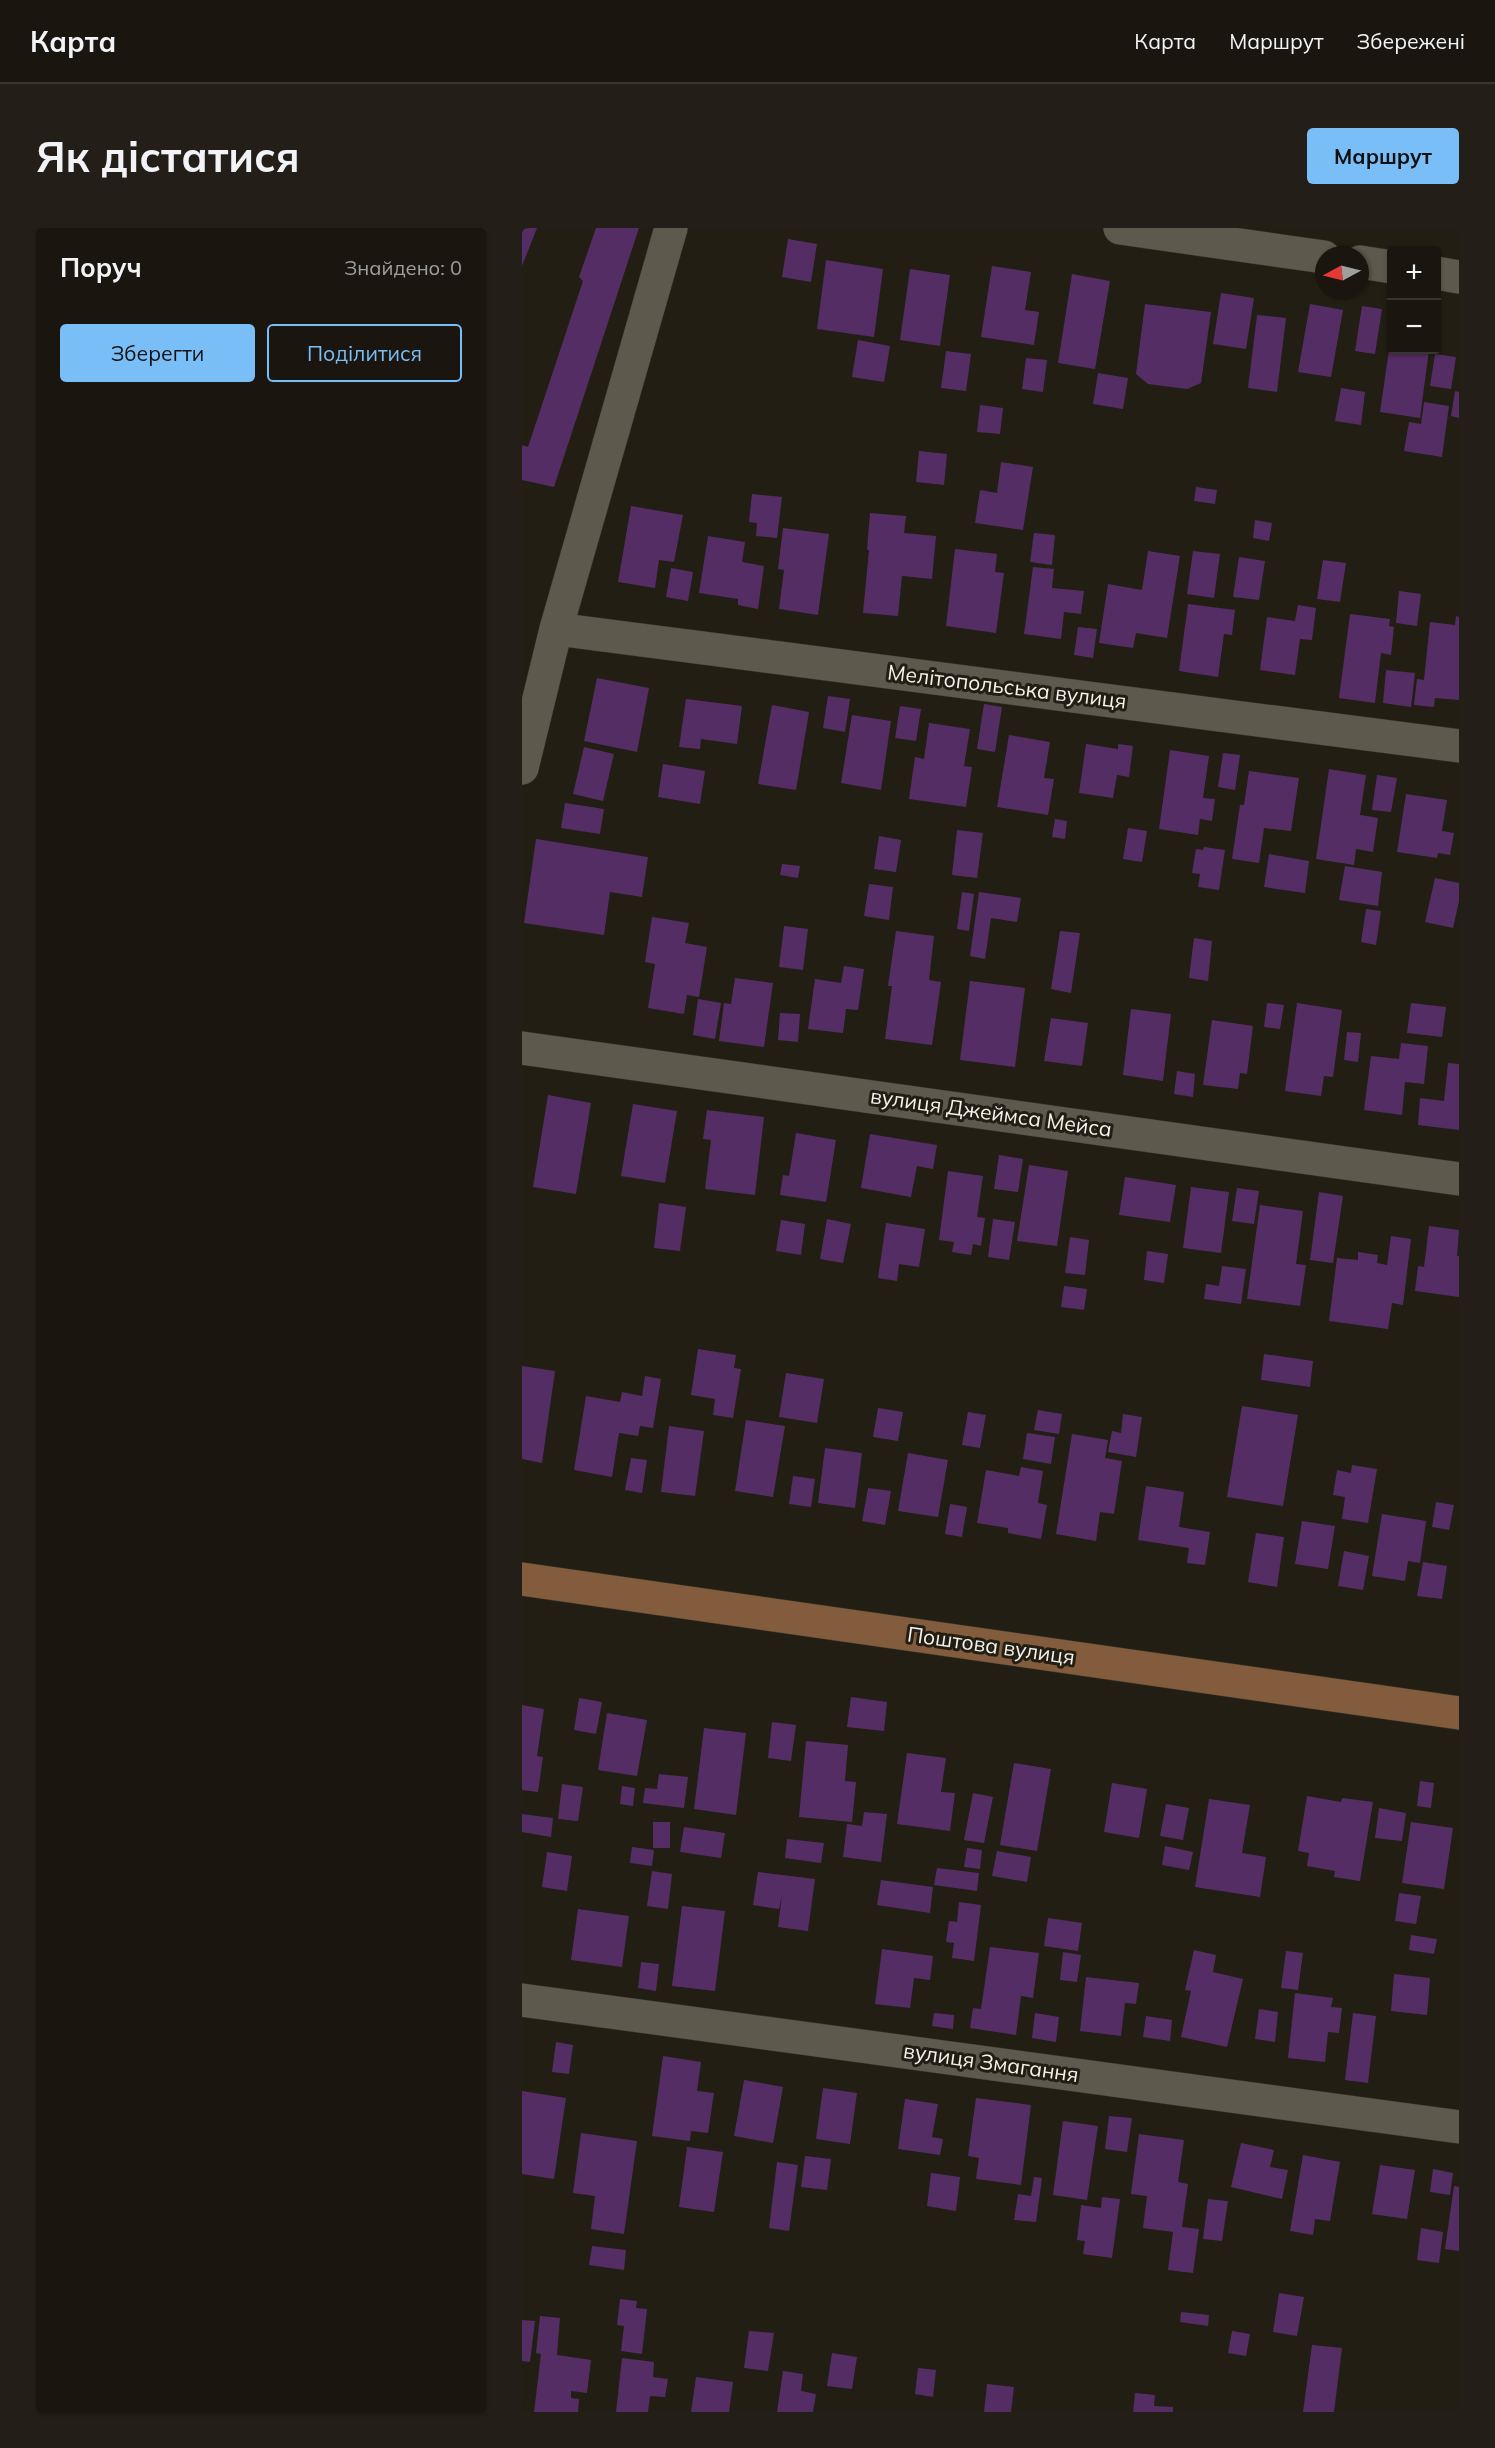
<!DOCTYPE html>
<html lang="uk">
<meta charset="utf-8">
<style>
:root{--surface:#1a160f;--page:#231f18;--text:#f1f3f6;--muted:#9f9f9e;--line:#38352f;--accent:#7abef8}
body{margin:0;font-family:Mulish,sans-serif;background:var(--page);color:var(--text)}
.controls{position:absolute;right:18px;top:18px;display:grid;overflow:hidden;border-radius:6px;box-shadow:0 2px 4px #0004}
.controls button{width:54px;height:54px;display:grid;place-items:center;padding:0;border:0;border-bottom:2px solid var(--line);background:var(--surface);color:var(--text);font:30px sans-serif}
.compass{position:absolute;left:793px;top:18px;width:54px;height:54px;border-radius:50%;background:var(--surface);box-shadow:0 2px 4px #0004;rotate:263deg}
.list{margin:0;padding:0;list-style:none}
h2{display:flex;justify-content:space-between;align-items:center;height:78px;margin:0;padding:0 24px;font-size:26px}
h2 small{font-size:20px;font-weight:400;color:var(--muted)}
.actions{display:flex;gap:12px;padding:18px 24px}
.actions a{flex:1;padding:14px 0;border:2px solid var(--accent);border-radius:6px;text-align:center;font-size:21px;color:var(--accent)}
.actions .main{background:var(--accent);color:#111}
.map{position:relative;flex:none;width:937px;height:2184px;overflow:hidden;border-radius:6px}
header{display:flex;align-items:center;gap:36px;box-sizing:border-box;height:84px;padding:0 30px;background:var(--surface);border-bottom:2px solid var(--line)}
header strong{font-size:28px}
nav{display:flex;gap:33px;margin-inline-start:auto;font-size:21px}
.intro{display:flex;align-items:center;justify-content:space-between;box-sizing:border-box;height:144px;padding:0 36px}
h1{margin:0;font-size:42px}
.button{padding:15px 27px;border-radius:6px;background:var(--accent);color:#111;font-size:21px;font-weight:700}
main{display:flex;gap:36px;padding:0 36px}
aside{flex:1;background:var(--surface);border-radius:6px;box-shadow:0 2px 4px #0004}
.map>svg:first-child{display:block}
</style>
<header>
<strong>Карта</strong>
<nav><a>Карта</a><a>Маршрут</a><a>Збережені</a></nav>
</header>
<div class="intro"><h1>Як дістатися</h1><a class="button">Маршрут</a></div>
<main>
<aside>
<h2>Поруч<small>Знайдено: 0</small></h2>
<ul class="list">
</ul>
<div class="actions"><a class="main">Зберегти</a><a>Поділитися</a></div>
</aside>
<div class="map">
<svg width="937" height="2184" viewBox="0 0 937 2184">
<rect width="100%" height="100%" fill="#221e14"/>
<path fill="#542d65" d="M0 0H15L0 38Z
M74 0H117L32 259 0 252V217L6 219 61 53 57 49Z
M266 11 295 16 289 54 260 49Z
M304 32 361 41 352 109 295 101Z
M470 38 509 44 503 82 517 84 512 117 459 109Z
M388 41 428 47 418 118 378 112Z
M550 46 588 53 573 141 536 135Z
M699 65 732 70 724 121 691 116Z
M623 76 689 84 679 155 665 161 626 156 614 146Z
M788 76 821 82 809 149 776 144Z
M840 78 860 81 853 126 833 123Z
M735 87 764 90 755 164 726 160Z
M336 112 368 118 362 154 330 149Z
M868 115 870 122H907L898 190 858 184Z
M424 123 449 126 444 163 419 160Z
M913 126 934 129 929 161 908 158Z
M504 130 525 132 521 164 500 161Z
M576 145 606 150 601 181 571 176Z
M819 160 843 164 839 197 813 193Z
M933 163 937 164V190L929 188Z
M902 174 927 178 920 229 882 223 887 194 899 196Z
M458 177 481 180 478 206 455 204Z
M397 223 425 226 422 257 394 254Z
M479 234 511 239 501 302 453 295 458 262 475 265Z
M674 259 695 262 693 276 672 273Z
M230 266 260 269 255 310 234 308 235 295 227 294Z
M109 278 161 287 152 334 137 332 133 360 96 354Z
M348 285 384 288 382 305 414 308 410 351 380 348 376 388 341 385 347 322H345Z
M733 292 750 295 747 313 731 310Z
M261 300 307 306 296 387 257 381 262 342 256 341Z
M512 305 533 307 530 337 508 334Z
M186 308 223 314 220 334 242 338 236 381 216 377V371L177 365Z
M433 321 475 326 473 344 482 345 474 405 424 398Z
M626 323 658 328 645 410 614 405 611 420 577 415 586 356 620 362Z
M671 323 698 326 692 370 665 366Z
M717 329 743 333 737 372 711 369Z
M801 332 824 335 818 374 795 371Z
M511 339 532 341 530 360 562 363 559 386 542 384 539 411 502 406Z
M149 340 171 344 166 373 144 369Z
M877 363 899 366 895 398 874 395Z
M666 376 713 382 710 407 702 406 696 449 657 443Z
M776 377 794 380 790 412 778 411 773 447 738 442 745 389 773 393Z
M828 386 868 391 867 398 872 399 869 427 859 425 853 475 817 470Z
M934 388 937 389V472L913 470 912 479 892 477 895 451 902 452 908 394 933 397Z
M556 399 575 401 571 430 552 427Z
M864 442 893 445 889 479 861 475Z
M75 450 127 460 115 524 62 513Z
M306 468 328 471 323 504 301 500Z
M164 471 220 478 215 516 179 511 178 521 157 519Z
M462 476 480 479 473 524 455 521Z
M250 477 287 484 274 562 236 556Z
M378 478 399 481 394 513 373 510Z
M330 487 369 493 359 562 319 555Z
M407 495 448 501 442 538 450 539 444 579 387 571 393 529 402 531Z
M487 507 528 514 522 550 532 551 526 587 475 579Z
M564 516 596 521V516L611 518 607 549 595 547 591 570 557 565Z
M62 519 92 526 81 573 51 566Z
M648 522 687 528 681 570 693 571 690 593 678 591 676 607 637 601Z
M701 525 718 527 713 562 696 559Z
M141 536 183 543 178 576 136 569Z
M807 541 844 547 838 587 856 590 851 624 834 621 832 637 794 631Z
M727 543 777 550 769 603 742 600 737 635 710 631 718 577H722Z
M855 547 875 550 869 584 850 582Z
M884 566 925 572 920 603 932 605 928 627 916 625 915 630 875 624Z
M43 575 82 581 78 606 39 600Z
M533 591 545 593 543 611 530 609Z
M606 600 625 603 620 634 601 631Z
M435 602 461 605 455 650 430 647Z
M357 608 379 612 374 644 352 641Z
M14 611 126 629 120 669 88 664 82 707 2 695Z
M682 619 703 622 697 662 676 659 678 646 670 645 674 621 681 622Z
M747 626 787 633 783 665 742 659Z
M260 636 278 638 276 650 258 647Z
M823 638 860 644 856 678 817 672Z
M913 650 937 655V673L931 700 903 694Z
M347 656 371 659 367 692 342 688Z
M440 664 452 666 447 703 435 701Z
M457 664 499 670 495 694 469 690 463 731 448 728Z
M844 681 859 683 854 717 839 714Z
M130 689 167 695 163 715 185 719 177 769 165 767 162 786 126 780 133 736 123 734Z
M262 698 286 701 281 742 257 739Z
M374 703 412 708 407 752 419 754 410 817 363 811 370 758H366Z
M538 703 558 705 549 765 529 761Z
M672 710 690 713 686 753 667 750Z
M322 738 342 741 336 782 324 781 321 805 286 801 293 751 319 755Z
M213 750 251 755 242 819 197 813 202 775 209 776Z
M448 753 503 760 493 839 438 832Z
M176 771 199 775 193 811 171 807Z
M745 775 762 777 758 801 742 799Z
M775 775 820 782 811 849 802 848 799 868 763 863Z
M889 775 924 779 920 809 885 805Z
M609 781 649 786 641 853 601 847Z
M258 785 278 786 276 814 256 812Z
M529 790 566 795 560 838 522 833Z
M690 792 731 798 725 846 718 845 716 861 681 857Z
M825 804 839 805 836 834 822 832Z
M879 815 906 818 902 856 883 854 880 887 842 882 849 828 877 831Z
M926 835 937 836V902L896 897 898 870 922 873Z
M655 843 673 846 671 869 652 866Z
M26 867 69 875 54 966 11 959Z
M111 876 155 883 143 955 99 948Z
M185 882 242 889 233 967 183 961 189 912 181 911Z
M274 905 314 912 304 974 258 967 261 947 267 948Z
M348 906 415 917 411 941 395 938 389 969 339 960Z
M477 927 501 931 496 964 472 961Z
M507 937 546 943 535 1018 495 1013Z
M426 943 461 948 455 989 463 990 459 1018 451 1016 449 1027 430 1024 432 1014 417 1012Z
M603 949 654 957 648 994 597 987Z
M669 959 707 964 699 1025 661 1020Z
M715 960 737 963 732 996 710 993Z
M797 964 821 968 811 1035 788 1032Z
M137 975 164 979 158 1023 132 1020Z
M738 977 781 983 774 1036 784 1037 778 1078 725 1071Z
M305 991 329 996 321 1035 298 1031Z
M471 991 493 994 487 1032 466 1029Z
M259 992 283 996 279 1027 254 1023Z
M364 995 403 1001 397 1039 377 1036 375 1053 356 1050Z
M907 998 937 1002 935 1028H937V1069L893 1063 896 1038 902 1039Z
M869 1008 889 1011 881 1077 870 1075 866 1101 807 1093 815 1030 836 1032V1024L856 1027 855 1035 865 1037Z
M548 1009 567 1012 563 1047 543 1045Z
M625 1023 646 1026 642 1055 622 1052Z
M700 1038 724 1041 719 1076 682 1071 684 1056 697 1058Z
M542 1058 565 1061 562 1082 539 1079Z
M176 1121 214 1127 212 1140 219 1141 211 1190 191 1187 193 1171 169 1167Z
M742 1126 791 1133 788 1159 739 1152Z
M0 1138 33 1143 20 1235 0 1231Z
M264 1145 302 1151 295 1195 257 1189Z
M123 1148 139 1151 131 1200 118 1198 116 1208 97 1205 90 1249 52 1242 64 1168 98 1174 100 1164 120 1168Z
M720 1178 776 1187 761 1278 705 1269Z
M356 1180 381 1184 376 1213 351 1209Z
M516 1182 540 1186 537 1206 512 1202Z
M446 1184 464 1187 458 1220 440 1217Z
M601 1186 620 1189 614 1229 586 1224 590 1203 599 1205Z
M224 1192 263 1198 251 1269 213 1263Z
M147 1198 182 1203 173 1268 139 1264Z
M505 1205 533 1209 529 1236 501 1231Z
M550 1206 586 1212 583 1230 600 1233 592 1286 578 1284 574 1313 534 1306Z
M303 1220 340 1225 333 1280 296 1275Z
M386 1225 426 1232 416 1289 376 1283Z
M109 1230 125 1232 120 1265 103 1262Z
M830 1237 855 1241 846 1295 820 1291 823 1269 811 1267 815 1242 829 1245Z
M499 1239 521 1243 516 1275 525 1277 519 1311 486 1305V1300L455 1295 464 1242 497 1248Z
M271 1248 293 1251 289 1279 267 1276Z
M624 1258 662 1264 657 1299 688 1304 683 1337 665 1335 667 1320 616 1312Z
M346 1260 369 1263 363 1297 340 1293Z
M914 1274 932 1277 927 1302 910 1299Z
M428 1276 445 1279 440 1309 423 1306Z
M860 1286 904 1293 898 1335 886 1333 883 1353 850 1348Z
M780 1293 813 1298 806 1341 773 1336Z
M734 1305 762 1309 755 1359 726 1354Z
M822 1323 847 1328 841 1362 816 1358Z
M901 1334 925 1338 920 1371 895 1368Z
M329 1469 365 1474 362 1503 325 1499Z
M57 1470 80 1474 74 1506 52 1502Z
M0 1477 22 1481 15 1528 21 1529 16 1564 0 1562Z
M85 1485 125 1492 115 1548 76 1542Z
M250 1494 274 1497 269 1533 246 1530Z
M182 1500 224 1505 214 1587 172 1581Z
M284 1513 326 1517 323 1553 334 1554 330 1594 277 1589Z
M385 1525 424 1530 419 1564 433 1565 428 1603 375 1596Z
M492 1535 529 1541 515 1623 478 1617Z
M137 1546 166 1549 162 1580 121 1575 123 1560 135 1561Z
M898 1553 912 1555 909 1580 895 1578Z
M590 1555 625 1561 617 1610 582 1604Z
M40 1556 61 1559 56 1593 36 1591Z
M100 1558 113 1560 111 1578 98 1576Z
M451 1565 471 1569 462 1615 442 1612Z
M785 1568 819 1574 820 1570 851 1574 838 1653 812 1649 813 1643 785 1638 787 1625 776 1623Z
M687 1571 728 1577 720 1625 744 1629 738 1669 673 1659Z
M644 1576 667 1580 661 1612 638 1608Z
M857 1580 884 1585 880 1613 853 1610Z
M342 1584 365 1586 359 1634 321 1629 325 1596 340 1598Z
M0 1586 31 1590 29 1609 0 1604Z
M131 1594H148V1620H131Z
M889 1594 931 1600 922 1661 880 1655Z
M162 1599 203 1605 199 1630 158 1624Z
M265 1611 302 1615 299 1635 263 1630Z
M643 1618 671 1624 667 1642 640 1637Z
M110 1619 132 1622 130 1638 108 1635Z
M445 1620 460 1622 458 1641 442 1639Z
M475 1623 509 1629 505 1654 470 1648Z
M25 1624 50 1628 45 1663 20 1659Z
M415 1640 457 1645 455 1663 412 1657Z
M130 1643 150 1646 146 1681 125 1678Z
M236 1644 293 1651 286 1703 256 1699 260 1667 257 1681 231 1677Z
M359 1652 411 1659 408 1685 355 1677Z
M877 1665 899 1668 894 1696 873 1693Z
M437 1674 459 1677 452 1733 430 1730 432 1715 424 1714 427 1693 435 1694Z
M160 1678 203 1683 193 1763 150 1758Z
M56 1681 107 1688 100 1739 49 1732Z
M526 1690 560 1695 556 1723 522 1718Z
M889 1707 915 1711 912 1726 887 1722Z
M468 1719 517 1725 511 1770 499 1768 494 1807 448 1800 451 1780 459 1781Z
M360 1721 411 1728 408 1752 392 1750 388 1780 353 1776Z
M672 1722 694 1727 691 1744 721 1751 705 1819 659 1809 669 1763 663 1762Z
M764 1723 781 1725 776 1762 759 1760Z
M541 1724 559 1727 555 1754 538 1752Z
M119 1734 137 1736 134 1763 116 1760Z
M872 1746 908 1750 905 1787 869 1783Z
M564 1749 617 1755 614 1776 603 1775 599 1808 558 1803Z
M773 1765 811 1770 809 1779 820 1780 817 1805 806 1804 803 1834 766 1830Z
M737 1781 756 1784 753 1814 733 1811Z
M412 1785 432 1787 431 1801 410 1798Z
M513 1785 537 1789 534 1814 510 1810Z
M831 1785 854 1788 846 1855 823 1852Z
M624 1788 650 1792 648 1813 621 1809Z
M34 1814 51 1817 47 1846 30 1844Z
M141 1828 179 1834 175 1863 192 1865 186 1905 169 1903 168 1913 130 1908Z
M222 1852 261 1859 251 1915 212 1908Z
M301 1860 335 1865 328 1916 294 1911Z
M0 1863 44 1870 32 1951 0 1946Z
M454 1870 509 1877 499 1957 454 1951 457 1930 446 1928Z
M383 1871 416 1876 410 1909 421 1911 418 1927 376 1921Z
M587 1888 610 1890 605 1924 583 1921Z
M541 1893 576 1898 565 1972 531 1967Z
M59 1905 115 1913 102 2006 69 2001 73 1968 51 1965Z
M617 1906 662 1912 656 1954 666 1956 660 1999 677 2001 671 2045 646 2042 651 2004 621 2000 625 1968 609 1966Z
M719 1915 752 1922 748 1939 766 1942 760 1971 709 1959Z
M165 1919 201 1924 192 1984 157 1979Z
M781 1927 818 1934 808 1993 793 1991 791 2007 768 2003Z
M283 1928 309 1931 305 1962 279 1959Z
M255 1934 276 1937 267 2003 247 2000Z
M858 1937 893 1942 885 1991 850 1986Z
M911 1941 931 1945 928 1967 908 1964Z
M409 1945 438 1949 434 1983 405 1978Z
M512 1949 520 1950 514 1994 492 1992 496 1966 509 1968Z
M932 1958 937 1959V2023L923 2021Z
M580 1969 598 1971 590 2030 561 2026 563 2013 555 2012 559 1977 579 1980Z
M686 1971 706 1973 700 2013 681 2011Z
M899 2000 921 2004 917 2035 895 2032Z
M70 2018 104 2022 102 2042 67 2037Z
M757 2065 782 2069 775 2108 751 2104Z
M98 2071 115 2073 114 2080 125 2081 120 2126 99 2123 102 2098 95 2097Z
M659 2084 687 2087 686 2098 658 2094Z
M18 2088 38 2090 35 2127 69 2132 65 2165 49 2163V2170L57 2171 56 2184H12L19 2126 14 2125Z
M0 2092 13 2093 8 2134 0 2133Z
M227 2103 252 2105 246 2143 222 2140Z
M710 2103 728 2106 724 2128 706 2125Z
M790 2117 820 2120 812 2184H781Z
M310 2125 335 2129 330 2161 305 2158Z
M100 2130 132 2134 131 2149 146 2151 143 2169 128 2168 126 2184H94Z
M396 2140 414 2142 411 2169 393 2166Z
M261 2143 281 2146 279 2163 294 2166 291 2184H255Z
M174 2149 211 2154 207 2184H169Z
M465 2156 492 2159 489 2184H462Z
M613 2165 633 2167 632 2178 651 2179V2184H611Z"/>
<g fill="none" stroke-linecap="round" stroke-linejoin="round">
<defs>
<path id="street" d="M598 0 802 29
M838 34 870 39
M914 45 937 49
M34 401 937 518
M0 540 34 401 149 0
M0 820 937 951
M0 1772 937 1899"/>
<path id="secondary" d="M0 1351 937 1485"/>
</defs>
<use href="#street" stroke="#3a3730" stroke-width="34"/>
<use href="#secondary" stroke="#3a3730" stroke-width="34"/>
<use href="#street" stroke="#5d594d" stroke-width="33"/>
<use href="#secondary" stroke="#825c3c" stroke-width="33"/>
</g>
<g text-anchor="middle" stroke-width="6" stroke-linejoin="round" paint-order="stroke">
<g font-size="21" fill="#f4f2ea" stroke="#221e14">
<text transform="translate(485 459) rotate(7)" y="7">Мелітопольська вулиця</text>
<text transform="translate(469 885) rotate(8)" y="7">вулиця Джеймса Мейса</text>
<text transform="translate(469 1418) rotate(8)" y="7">Поштова вулиця</text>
<text transform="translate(469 1835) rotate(8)" y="7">вулиця Змагання</text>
</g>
</g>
</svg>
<div class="controls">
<button>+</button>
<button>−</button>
</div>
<svg class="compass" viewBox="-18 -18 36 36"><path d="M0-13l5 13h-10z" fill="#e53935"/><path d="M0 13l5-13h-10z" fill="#9f9f9e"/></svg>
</div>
</main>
